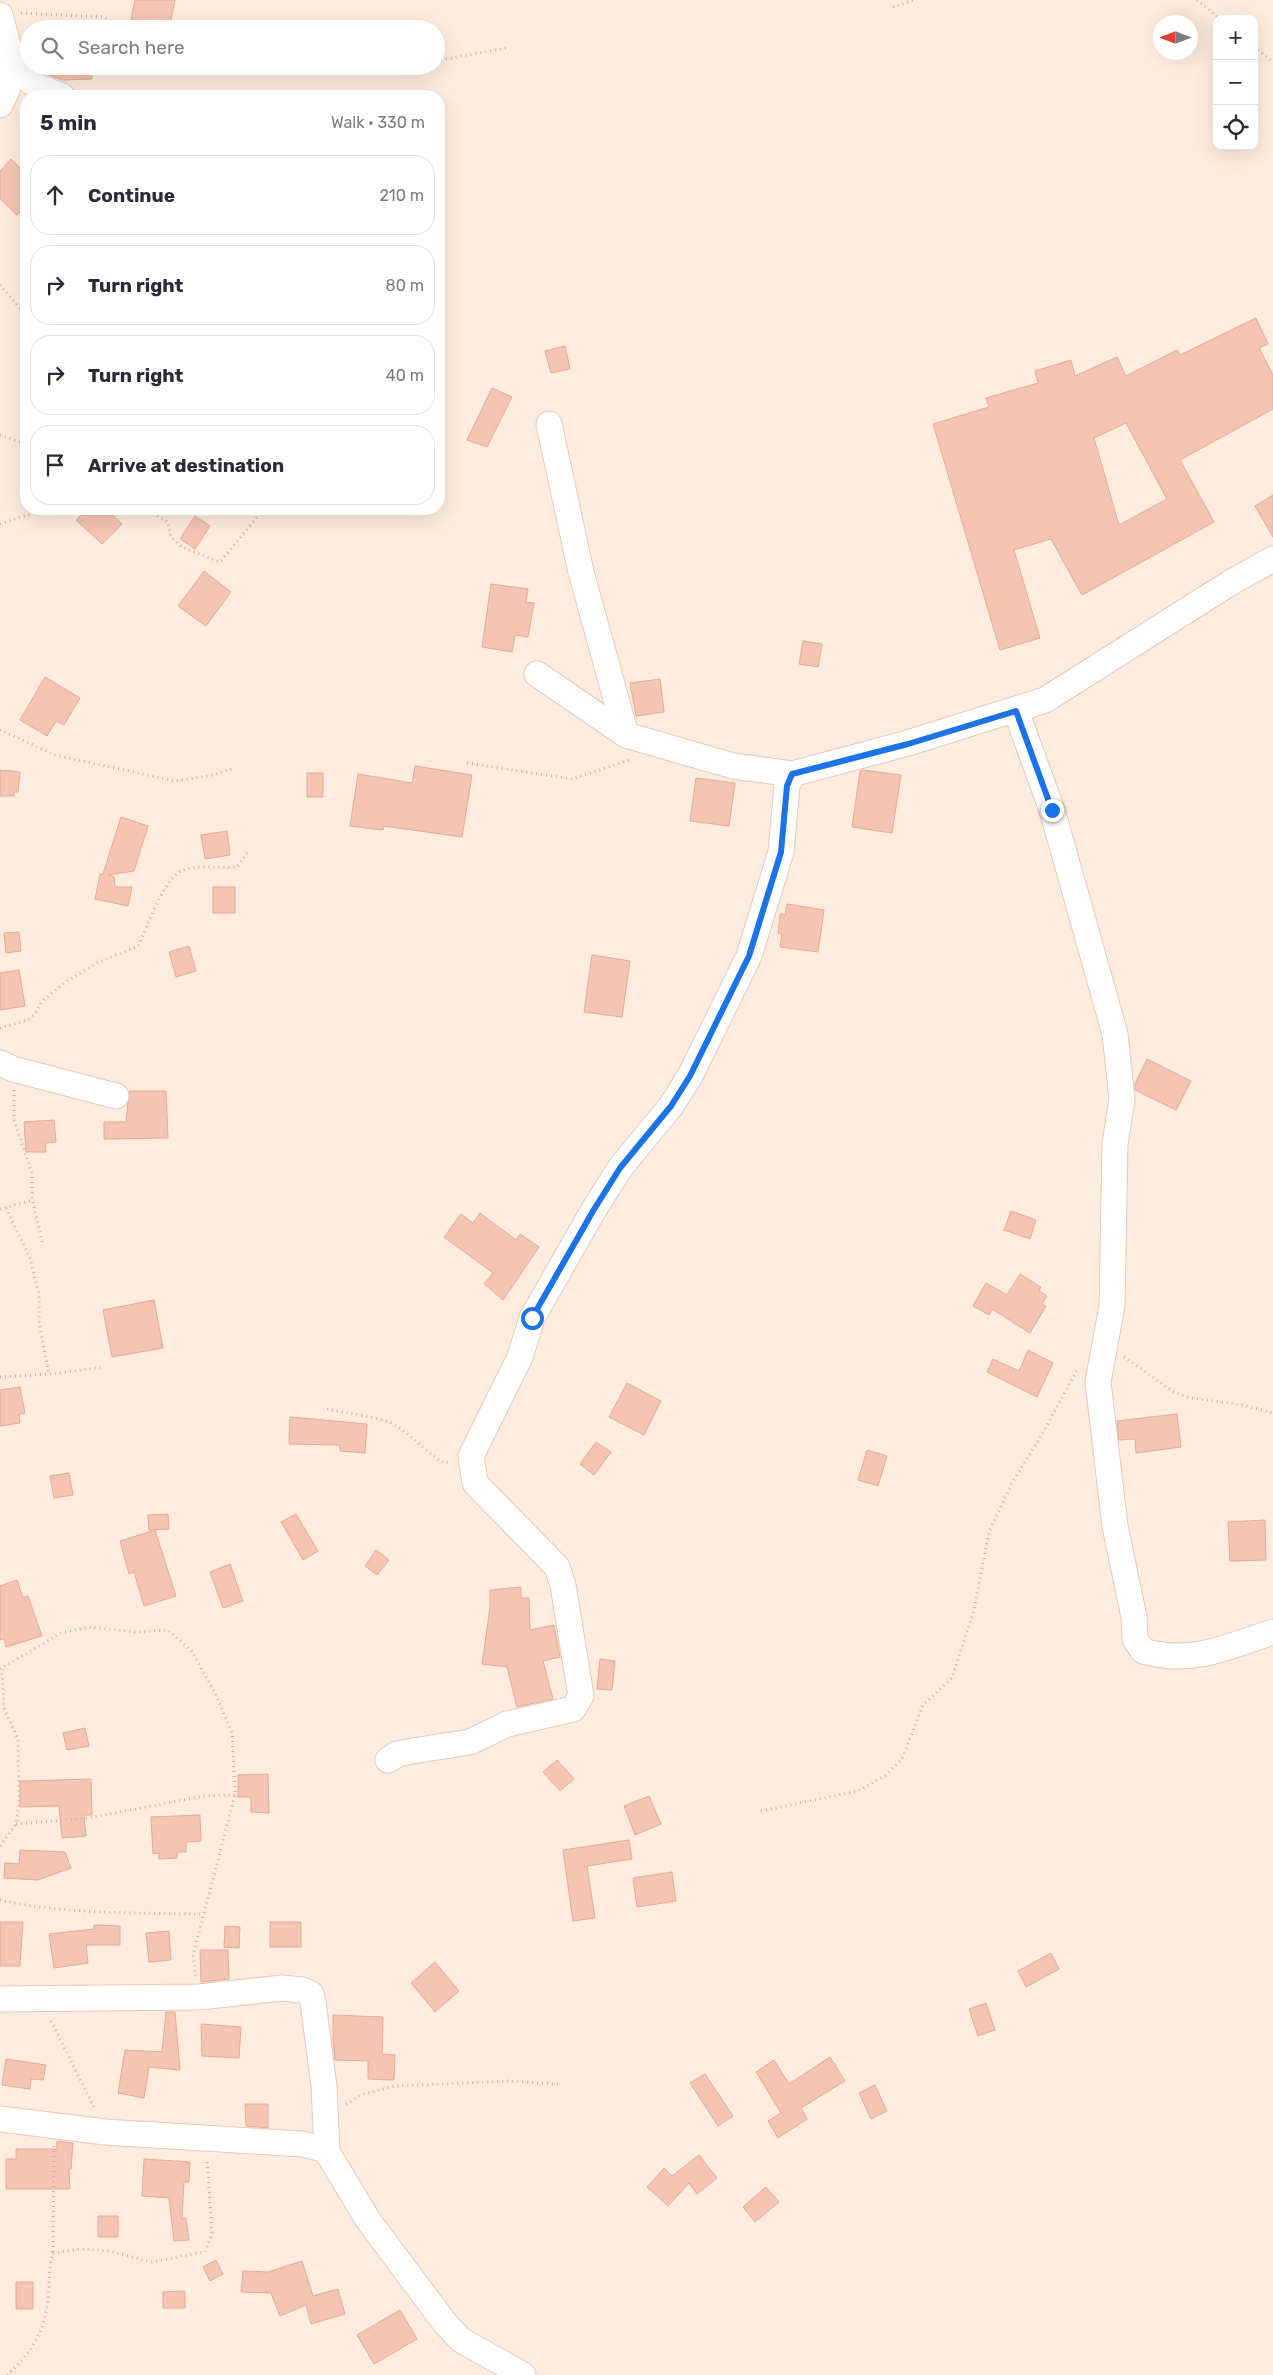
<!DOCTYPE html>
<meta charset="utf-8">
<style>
:root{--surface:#fff;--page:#f2f2f3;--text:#2b2b33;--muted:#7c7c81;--line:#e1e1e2}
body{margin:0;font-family:Rubik,sans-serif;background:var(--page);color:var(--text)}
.controls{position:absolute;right:15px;top:15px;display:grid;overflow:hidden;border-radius:10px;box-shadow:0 5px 20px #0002}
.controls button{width:45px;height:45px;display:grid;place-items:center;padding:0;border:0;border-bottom:1px solid var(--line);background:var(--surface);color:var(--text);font:25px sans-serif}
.compass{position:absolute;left:1153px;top:15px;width:45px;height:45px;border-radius:50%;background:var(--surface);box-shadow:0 5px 20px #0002;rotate:270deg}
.stop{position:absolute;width:15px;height:15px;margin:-11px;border:4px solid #1a73e8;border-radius:50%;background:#fff}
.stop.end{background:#1a73e8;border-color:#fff;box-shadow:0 1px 5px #0008}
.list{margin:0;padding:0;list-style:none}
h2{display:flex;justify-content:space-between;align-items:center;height:65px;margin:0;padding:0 20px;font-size:21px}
h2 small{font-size:16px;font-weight:400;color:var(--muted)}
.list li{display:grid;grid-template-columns:32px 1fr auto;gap:15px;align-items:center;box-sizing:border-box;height:80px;margin:0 10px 10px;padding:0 10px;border:1px solid var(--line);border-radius:20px}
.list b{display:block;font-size:19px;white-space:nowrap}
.list em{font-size:16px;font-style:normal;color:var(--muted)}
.icon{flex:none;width:28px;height:28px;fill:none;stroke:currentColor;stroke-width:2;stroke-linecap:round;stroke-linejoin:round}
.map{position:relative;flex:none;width:1273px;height:2375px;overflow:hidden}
.search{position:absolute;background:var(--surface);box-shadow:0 5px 20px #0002;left:20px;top:20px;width:425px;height:55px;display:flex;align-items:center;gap:12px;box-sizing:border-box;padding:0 18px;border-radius:28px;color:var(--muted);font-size:19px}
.panel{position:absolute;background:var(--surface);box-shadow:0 5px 20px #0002;left:20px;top:90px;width:425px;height:425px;border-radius:20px}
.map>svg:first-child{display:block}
</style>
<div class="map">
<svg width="1273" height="2375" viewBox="0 0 1273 2375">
<rect width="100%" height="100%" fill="#feedde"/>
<path fill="#f5c5b4" stroke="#e8a894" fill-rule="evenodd" d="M135 0H175L169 29H129Z
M35 66H92V79L62 80 44 73Z
M11 159 26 174V205L17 215 0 199V171Z
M1256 318 1268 344 1259 348 1273 375V409L1180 460 1214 522 1082 595 1051 539 1014 550 1040 638 1000 650 933 424 989 407 986 398 1038 383 1035 371 1071 360 1075 376 1117 357 1126 376 1177 350 1180 355ZM1126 423 1167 499 1119 525 1094 438Z
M565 346 570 369 551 373 545 351Z
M492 388 512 397 487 447 467 440Z
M1273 495V537L1255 506Z
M87 509H106L122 524 102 544 76 520Z
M195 516 210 526 195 549 180 539Z
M204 571 231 592 206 626 178 606Z
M491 584 528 589 526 602 534 603 528 637 515 635 512 652 482 647Z
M803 641 822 644 818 667 799 664Z
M45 677 80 698 64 725 56 721 47 736 20 720Z
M660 679 664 712 636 716 630 683Z
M415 766 472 775 462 837 384 826 383 830 350 826 358 774 412 783Z
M0 770 20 772 18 792H14V796H0Z
M863 770 901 775 892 833 852 827 860 771Z
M307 773H323V797H307Z
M696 778 735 783 729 826 690 821Z
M121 817 148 826 134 871 108 875 114 877 115 887H132L128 906 95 899 100 874H103Z
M227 831 230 855 205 859 201 835Z
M213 887H235V913H213Z
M787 904 824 910 818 952 780 947 782 934 778 933 780 914 785 915Z
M19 932 21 951 6 953 4 933Z
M189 946 196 971 176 977 169 952Z
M592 955 630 961 622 1017 584 1012Z
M19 970 25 1006 0 1010V973Z
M1147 1059 1191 1081 1176 1110 1135 1090V1084Z
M129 1091H166L168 1138 104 1139V1122H126Z
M54 1120 56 1142 45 1143 46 1152H26L24 1122Z
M1011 1211 1036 1220 1030 1239 1004 1230Z
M480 1213 516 1240 520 1234 539 1247 503 1300 484 1284 493 1273 444 1237 461 1214 473 1223Z
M1020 1274 1041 1287 1039 1291 1047 1296 1042 1304 1046 1306 1030 1333 992 1309 989 1315 973 1306 986 1283 1007 1295Z
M154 1300 163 1348 112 1357 103 1310Z
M1028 1350 1053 1363 1037 1397 987 1372 993 1359 1019 1371Z
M627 1383 661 1401 644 1435 609 1417Z
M20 1387 25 1413 19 1414 20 1423 0 1426V1390Z
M1177 1414 1181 1447 1136 1453 1135 1439 1119 1440 1117 1421Z
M290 1417 367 1424 365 1453 340 1451V1445L289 1444Z
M596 1442 611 1452 594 1475 580 1464Z
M867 1450 887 1456 878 1486 858 1480Z
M69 1473 73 1495 54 1498 50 1476Z
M168 1514 169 1529 149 1530 148 1515Z
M296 1514 318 1551 303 1560 281 1522Z
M1265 1520 1266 1560 1230 1561 1228 1522Z
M155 1530 176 1596 144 1606 134 1572 129 1574 120 1541Z
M376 1550 389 1560 377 1575 365 1566Z
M230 1564 243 1601 223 1608 210 1572Z
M17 1580 23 1598 28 1596 42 1636 6 1647 4 1639 0 1640V1586Z
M521 1587V1598H529L530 1630 554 1625 560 1657 543 1661 553 1699 517 1707 507 1667 482 1664 490 1608V1590Z
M600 1659 615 1661 612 1690 597 1689Z
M85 1728 89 1746 67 1750 63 1733Z
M557 1760 574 1779 560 1791 543 1772Z
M268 1774 269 1813 251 1812V1797H238V1775Z
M91 1779 92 1815H84L86 1836 62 1838 59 1806 20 1807V1781Z
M649 1796 661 1824 635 1835 624 1806Z
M200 1815 201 1841 186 1842V1852H177V1858L159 1859V1853L153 1854 151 1817Z
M629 1840 632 1859 587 1866 595 1918 573 1921 563 1850Z
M20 1850 65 1852 71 1868 38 1880 4 1878 5 1863 19 1864Z
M672 1872 676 1901 637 1907 633 1878Z
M0 1922H23L20 1966H0Z
M270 1922H301V1947H270Z
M94 1925 120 1926V1945H86L88 1963 54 1968 49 1934 94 1929Z
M225 1926 240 1927 239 1948 224 1947Z
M169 1931 171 1960 149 1962 146 1933Z
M200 1950H228L229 1979 201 1982Z
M1051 1953 1059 1969 1026 1987 1018 1971Z
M435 1962 459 1991 435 2012 411 1983Z
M986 2003 995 2030 978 2036 969 2009Z
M166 2012H175L180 2070 149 2067 144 2098 118 2093 125 2050 162 2052Z
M333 2015 383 2017 382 2054 395 2055 394 2080 368 2079V2061L335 2060 333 2040Z
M201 2024 241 2027 239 2058 202 2056Z
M830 2057 845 2081 801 2108 807 2119 778 2138 768 2121 781 2113 756 2072 774 2060 789 2084Z
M6 2059 46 2065 43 2080 31 2079 30 2089 2 2085Z
M705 2074 733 2116 718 2126 690 2083Z
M875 2085 887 2111 871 2119 859 2093Z
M245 2104H268V2128L246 2126Z
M57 2141 73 2143 71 2169H69L70 2189H6V2159H16V2149H57Z
M699 2155 717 2178 697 2194 689 2183 668 2206 647 2187 664 2168 672 2176Z
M144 2159 190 2162 189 2182H184L182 2218H186L189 2240 174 2241 169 2198 142 2196Z
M766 2187 779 2202 755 2222 743 2207Z
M98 2216H118V2237H98Z
M216 2260 223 2274 210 2281 203 2267Z
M302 2261 313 2296 338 2289 345 2314 311 2324 306 2305 280 2316 271 2293 241 2292 243 2271 268 2272Z
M16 2282H33V2309H16Z
M185 2291V2308H163V2292Z
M400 2310 417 2339 374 2364 357 2335Z"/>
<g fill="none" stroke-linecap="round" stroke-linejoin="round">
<defs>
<path id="minor" d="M0 15C9 50 20 71 0 105
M13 66 36 86 62 96
M549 424 581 572 626 735
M537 674 626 735 733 766 792 774
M1016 711 1052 810 1115 1034 1122 1099 1115 1144 1112 1306 1098 1382 1115 1526 1134 1617 1135 1639 1143 1651C1191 1665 1227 1647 1273 1632
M0 1063 13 1069 116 1096
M388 1760 397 1754 412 1751 470 1742 507 1724 573 1709 581 1696 563 1585 557 1567 475 1483 471 1456 520 1357 532 1318 593 1211 620 1168 671 1106 690 1076 749 956 781 852 787 786 792 774 908 743 1045 700 1230 583 1273 559
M0 1999 199 1997 282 1988 302 1990 311 1994 313 2002 324 2086 327 2152
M0 2119 105 2132 303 2144 326 2150 368 2220 445 2323 461 2340 523 2375"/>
</defs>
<use href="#minor" stroke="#e4c9bd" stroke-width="27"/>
<path stroke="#d9a898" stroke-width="3" stroke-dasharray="1 4" stroke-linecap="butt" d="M1197 0 1220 19
M893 7 914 0
M21 13 104 17 125 29
M1254 47 1273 62
M436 61 506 48
M0 285 26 315
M0 435 26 444
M144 509 168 522 171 537 182 547 220 562 264 509
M0 524 46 509
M0 730 55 755 175 781 213 775 232 769
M467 763 572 779 629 760
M0 1028 28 1020 35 1014 42 1001 67 981 97 963 138 946C148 927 163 878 183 870 200 864 219 869 237 867L249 850
M14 1090V1120L32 1174V1197L43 1246
M6 1208 30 1258 39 1295V1323L49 1374
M0 1209 33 1200
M1124 1357 1174 1392 1191 1398 1243 1405 1273 1413
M0 1377 49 1374 103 1367
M327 1409C343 1413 383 1417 395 1425 413 1436 426 1453 444 1463L451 1461
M0 1669 61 1633 89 1627 135 1632 168 1630 191 1650 215 1693 232 1733 235 1795 193 1955 196 1977
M761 1811 858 1791 885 1776 902 1759 923 1705 952 1678 974 1610 989 1532 1012 1483 1040 1438 1077 1370
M16 1824 88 1818 204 1796 235 1795
M0 1846 16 1824 19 1802 18 1739 4 1708 2 1669
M0 1900C61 1914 139 1913 202 1914
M51 2021 95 2109
M346 2104 361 2095 394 2086 510 2081 558 2084
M53 2252 54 2146
M7 2375C29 2355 42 2337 47 2306 51 2288 47 2271 53 2253L80 2249 109 2251 151 2262 205 2252 212 2234 207 2159"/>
<use href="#minor" stroke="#fff" stroke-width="25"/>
</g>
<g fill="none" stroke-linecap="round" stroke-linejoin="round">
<path stroke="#1a73e8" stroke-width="6" d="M532 1318 593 1211 620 1168 671 1106 690 1076 749 956 781 852 787 786 792 774 908 744 1016 711 1052 810"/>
</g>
</svg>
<div class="controls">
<button>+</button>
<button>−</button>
<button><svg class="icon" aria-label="locate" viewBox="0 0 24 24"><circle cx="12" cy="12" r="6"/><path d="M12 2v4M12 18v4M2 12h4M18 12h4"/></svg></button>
</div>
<svg class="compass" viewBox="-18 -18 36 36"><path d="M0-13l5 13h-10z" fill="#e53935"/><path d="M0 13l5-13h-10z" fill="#7c7c81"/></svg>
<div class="stop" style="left:532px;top:1318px"></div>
<div class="stop end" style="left:1052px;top:810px"></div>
<div class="search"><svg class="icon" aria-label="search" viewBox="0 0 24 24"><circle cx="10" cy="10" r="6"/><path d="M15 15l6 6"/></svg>Search here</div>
<section class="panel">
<h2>5 min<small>Walk · 330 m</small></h2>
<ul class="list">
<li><svg class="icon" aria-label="ahead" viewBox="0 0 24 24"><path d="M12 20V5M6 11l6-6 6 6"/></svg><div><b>Continue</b></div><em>210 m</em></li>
<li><svg class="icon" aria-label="right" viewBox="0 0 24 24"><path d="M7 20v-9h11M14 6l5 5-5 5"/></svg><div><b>Turn right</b></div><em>80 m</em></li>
<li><svg class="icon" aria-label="right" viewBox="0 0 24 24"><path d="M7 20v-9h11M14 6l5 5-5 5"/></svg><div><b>Turn right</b></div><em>40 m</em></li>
<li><svg class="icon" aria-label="arrive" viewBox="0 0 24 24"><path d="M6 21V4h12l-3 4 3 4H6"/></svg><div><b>Arrive at destination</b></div></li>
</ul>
</section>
</div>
